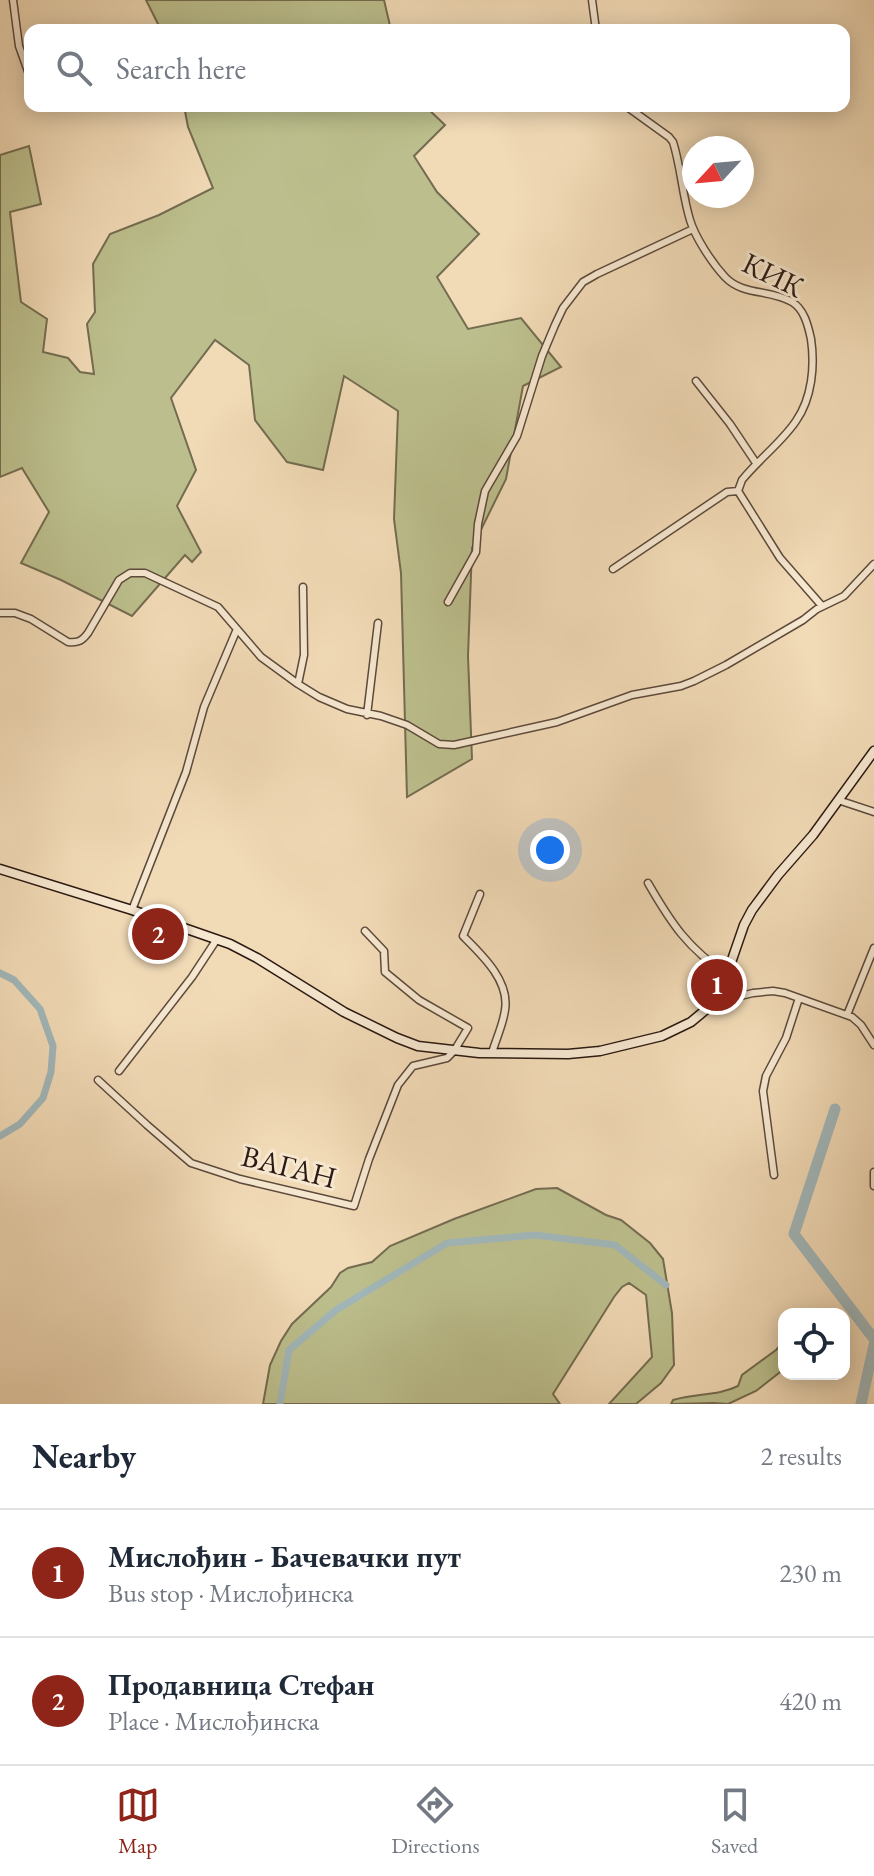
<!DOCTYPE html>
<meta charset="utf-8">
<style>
:root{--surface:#fff;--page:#f6f6f7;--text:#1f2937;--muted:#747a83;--line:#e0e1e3;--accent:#8f2418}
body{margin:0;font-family:"EB Garamond",serif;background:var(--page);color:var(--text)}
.controls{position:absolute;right:24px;bottom:24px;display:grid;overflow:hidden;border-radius:16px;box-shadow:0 4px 20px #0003}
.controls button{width:72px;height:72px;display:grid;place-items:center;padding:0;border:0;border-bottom:2px solid var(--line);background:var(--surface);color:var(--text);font:40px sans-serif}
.compass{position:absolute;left:682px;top:136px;width:72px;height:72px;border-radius:50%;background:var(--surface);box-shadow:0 4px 20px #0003;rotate:244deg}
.you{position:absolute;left:550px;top:850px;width:28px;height:28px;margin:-20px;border:6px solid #fff;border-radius:50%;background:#1a73e8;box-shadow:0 0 0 12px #1a73e833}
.badge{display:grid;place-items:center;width:52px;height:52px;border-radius:50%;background:var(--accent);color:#fff;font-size:26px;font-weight:700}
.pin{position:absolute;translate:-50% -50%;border:4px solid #fff;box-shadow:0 2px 8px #0006}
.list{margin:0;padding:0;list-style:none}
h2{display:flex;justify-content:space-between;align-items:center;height:104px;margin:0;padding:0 32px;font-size:34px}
h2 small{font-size:26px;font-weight:400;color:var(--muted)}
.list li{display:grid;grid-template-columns:52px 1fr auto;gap:24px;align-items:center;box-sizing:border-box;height:128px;padding:0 32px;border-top:2px solid var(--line)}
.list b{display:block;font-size:30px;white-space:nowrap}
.list p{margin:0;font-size:26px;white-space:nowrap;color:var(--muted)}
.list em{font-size:26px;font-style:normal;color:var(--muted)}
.icon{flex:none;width:44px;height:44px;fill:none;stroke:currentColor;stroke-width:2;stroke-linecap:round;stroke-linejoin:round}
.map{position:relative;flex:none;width:874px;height:1404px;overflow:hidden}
.search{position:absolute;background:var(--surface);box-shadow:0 4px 20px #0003;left:24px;right:24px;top:24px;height:88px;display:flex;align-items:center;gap:20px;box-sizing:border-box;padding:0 28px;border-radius:16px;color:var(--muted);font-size:30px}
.sheet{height:360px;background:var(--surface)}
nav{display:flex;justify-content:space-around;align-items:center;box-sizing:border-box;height:112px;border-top:2px solid var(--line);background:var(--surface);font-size:22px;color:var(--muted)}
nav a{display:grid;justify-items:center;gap:4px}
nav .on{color:var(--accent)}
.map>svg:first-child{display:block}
</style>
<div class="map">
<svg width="874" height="1404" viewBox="0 0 874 1404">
<rect width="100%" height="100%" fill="#f1dab6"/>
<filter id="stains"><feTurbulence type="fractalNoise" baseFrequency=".0025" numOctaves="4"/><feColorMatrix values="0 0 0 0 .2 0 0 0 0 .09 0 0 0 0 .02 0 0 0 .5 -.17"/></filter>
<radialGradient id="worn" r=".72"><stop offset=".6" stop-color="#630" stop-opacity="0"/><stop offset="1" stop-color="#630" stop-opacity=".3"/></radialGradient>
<path fill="#bcbf8d" stroke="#746c50" stroke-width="2" d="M146 0H384L391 30H161Z
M184 106H425L445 125 414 156 437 192 479 234 437 277 468 329 521 318 561 367 523 386 506 479 472 548 468 656 472 759 407 797 401 573 394 519 398 411 344 376 323 470 287 462 255 420 249 365 215 340 171 398 196 470 177 506 201 552 192 562 185 555 132 616 61 580 21 563 49 512 22 468 0 477V155L29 146 41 204 10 212 21 302 47 319 43 352 68 358 80 372 94 374 87 324 95 312 93 264 110 234 159 215 213 188 188 127Z
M557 1188 606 1215 621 1220 650 1243 663 1259 672 1313 674 1365 661 1383 636 1404H609L652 1357 646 1295 629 1283 622 1287 614 1297 553 1394 560 1404H263L270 1365 281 1341 292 1324 331 1287 340 1273 348 1268 372 1262 390 1246 454 1219 536 1189Z
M784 1341V1369L756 1391 728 1404 714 1403 671 1404 673 1400C695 1393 718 1396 738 1386L742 1375 776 1350Z"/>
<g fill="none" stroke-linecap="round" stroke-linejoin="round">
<path stroke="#a1b7ba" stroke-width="7" d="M0 973 14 980 40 1009 53 1046 51 1072 43 1098 20 1124 0 1136
M280 1404 289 1350 336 1310 447 1243 535 1235 615 1245 666 1285"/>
<path stroke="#a1b7ba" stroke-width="11" d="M835 1109 794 1234 874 1339
M861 1404 874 1345"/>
<defs>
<path id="minor" d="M13 0 19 46 30 77
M592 0 596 30
M626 106 669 137 673 142C681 167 682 194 690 220 695 237 712 263 725 277 743 296 770 289 792 302 804 309 808 325 811 339 815 366 812 398 796 421 782 442 758 460 742 480L738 491
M696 381 730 424 756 463
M738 491 780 558 822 606
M613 569 727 492 738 491
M448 602 476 552 478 524 485 491 517 436 542 356 555 325 563 308 583 282 597 274 693 229
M0 613H15L31 619 68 642C78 643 82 641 88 633L119 580 130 573H145L218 607 261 657 298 684 319 697 347 709 381 716 407 725 439 744 454 745 557 722 632 695 681 686 694 681 726 665 803 620 817 609 844 596 874 564
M298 684 304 655 303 587
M367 715 378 623
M838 800 874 812
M648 883C671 923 688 949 728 975
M480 894 463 936C482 955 510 981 505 1010 503 1025 496 1039 492 1053
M132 910 186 772 204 707 237 629
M714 1000H724L753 993 773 991 785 993 852 1017 861 1025 874 1045
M847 1015 874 948
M119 1071 192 977 217 939
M98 1080 147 1125 191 1163 240 1179 354 1206 369 1159 398 1085 413 1066 447 1058 454 1051 468 1028 419 1000 385 972 384 951 365 931
M874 1172V1186
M774 1175 763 1091 766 1076 786 1038 799 998"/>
<path id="secondary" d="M0 869 132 910 230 944 257 958 344 1012 397 1038 418 1046 479 1053 568 1054 600 1051 662 1036 691 1022 709 1007 725 980 744 925 752 910 778 875 813 835 874 751"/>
</defs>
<use href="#minor" stroke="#5d4a3b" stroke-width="9"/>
<use href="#secondary" stroke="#2c1a12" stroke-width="11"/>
<use href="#minor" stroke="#f6e7d0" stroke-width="6"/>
<use href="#secondary" stroke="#f6e7d0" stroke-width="8"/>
</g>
<g text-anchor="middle" stroke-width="6" stroke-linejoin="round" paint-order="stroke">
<g font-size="30" fill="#2c1a12" stroke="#f6e7d0">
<text transform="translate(773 275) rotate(26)" y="10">КИК</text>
<text transform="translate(289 1167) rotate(14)" y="10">ВАГАН</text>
</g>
</g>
<rect width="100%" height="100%" filter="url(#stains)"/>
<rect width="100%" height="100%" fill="url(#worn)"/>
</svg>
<div class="controls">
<button><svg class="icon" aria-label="locate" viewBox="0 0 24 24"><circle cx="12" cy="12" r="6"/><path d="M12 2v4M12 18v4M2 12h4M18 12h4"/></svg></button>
</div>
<svg class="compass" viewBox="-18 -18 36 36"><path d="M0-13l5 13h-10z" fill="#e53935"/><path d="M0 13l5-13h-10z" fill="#747a83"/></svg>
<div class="you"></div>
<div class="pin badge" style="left:717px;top:985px">1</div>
<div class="pin badge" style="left:158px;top:934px">2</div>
<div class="search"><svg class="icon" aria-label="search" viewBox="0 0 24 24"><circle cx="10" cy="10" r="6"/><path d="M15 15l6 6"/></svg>Search here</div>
</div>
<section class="sheet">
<h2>Nearby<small>2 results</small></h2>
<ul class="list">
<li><span class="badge">1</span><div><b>Мислођин - Бачевачки пут</b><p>Bus stop · Мислођинска</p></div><em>230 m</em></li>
<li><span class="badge">2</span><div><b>Продавница Стефан</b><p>Place · Мислођинска</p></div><em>420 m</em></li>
</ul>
</section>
<nav>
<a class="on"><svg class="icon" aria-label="map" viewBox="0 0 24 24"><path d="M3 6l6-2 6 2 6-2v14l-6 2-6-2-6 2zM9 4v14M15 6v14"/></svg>Map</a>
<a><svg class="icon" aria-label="directions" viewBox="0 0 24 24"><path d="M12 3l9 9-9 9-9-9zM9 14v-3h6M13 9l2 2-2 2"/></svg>Directions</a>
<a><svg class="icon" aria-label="saved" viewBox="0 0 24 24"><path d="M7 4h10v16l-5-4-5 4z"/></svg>Saved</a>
</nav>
